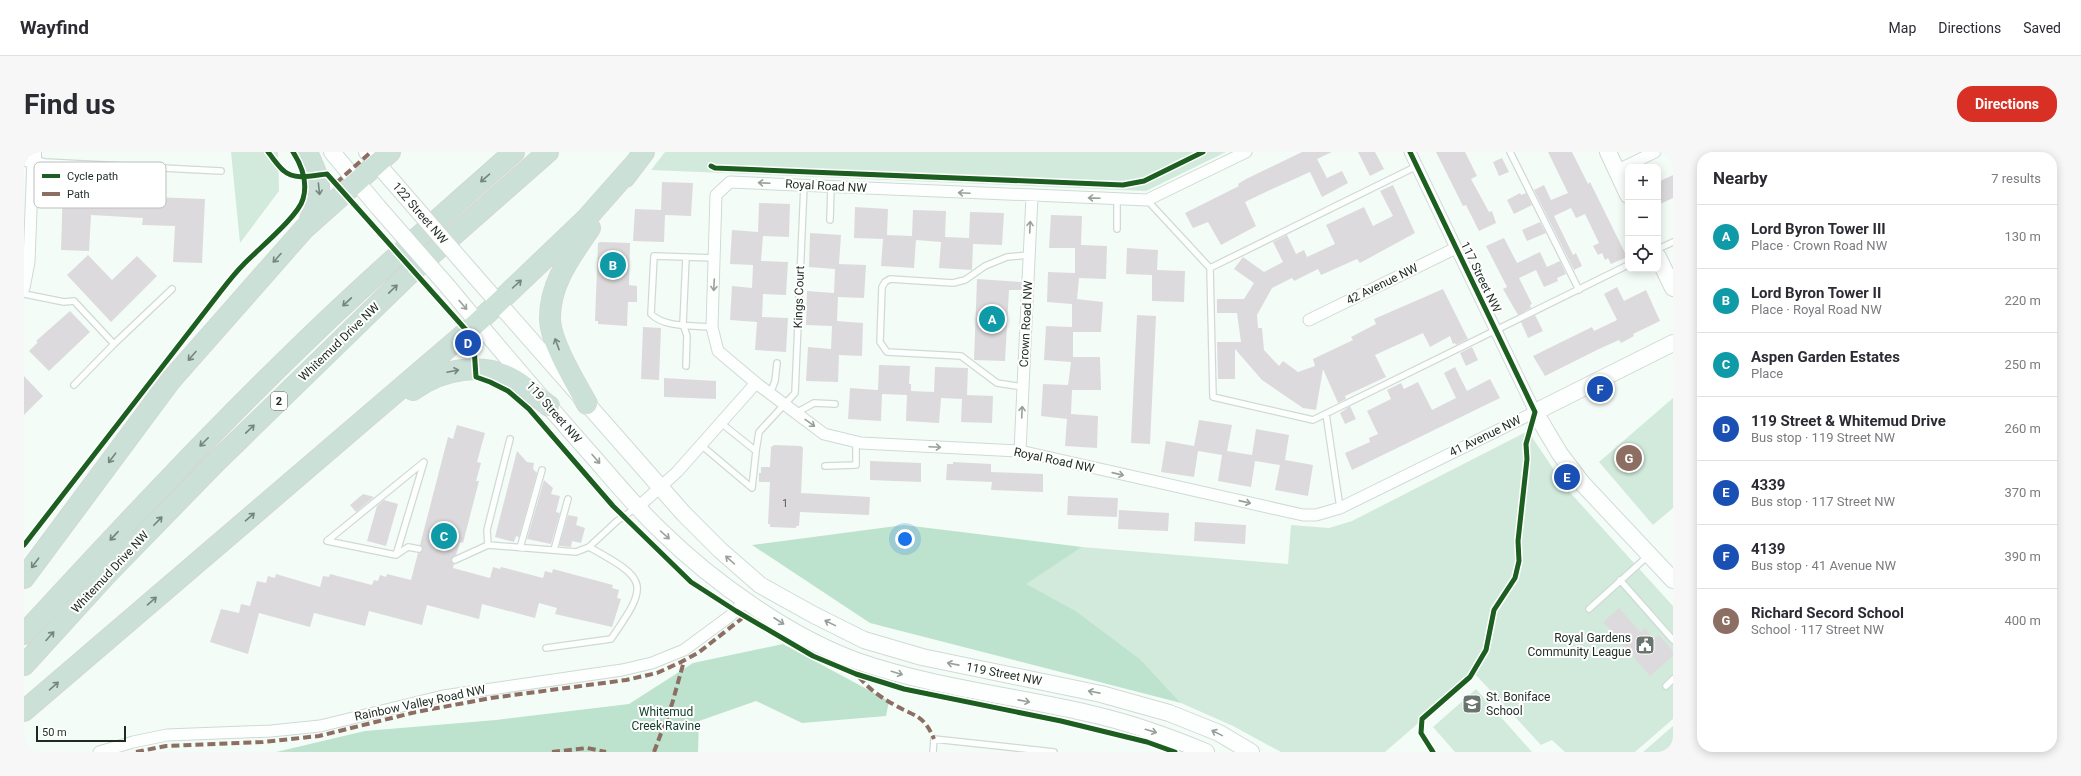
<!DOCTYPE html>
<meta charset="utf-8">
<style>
:root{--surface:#fff;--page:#f7f7f7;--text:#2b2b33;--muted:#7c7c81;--line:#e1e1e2;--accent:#d93025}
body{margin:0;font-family:Roboto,sans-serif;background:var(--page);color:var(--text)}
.controls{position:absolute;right:12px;top:12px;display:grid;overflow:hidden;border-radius:8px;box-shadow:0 2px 10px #0003}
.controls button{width:36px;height:36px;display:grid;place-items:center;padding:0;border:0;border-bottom:1px solid var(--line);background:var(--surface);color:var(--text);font:20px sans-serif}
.scale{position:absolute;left:12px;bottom:10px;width:90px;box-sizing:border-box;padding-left:4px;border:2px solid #1d2b23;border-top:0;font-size:11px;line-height:14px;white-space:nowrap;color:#1d2b23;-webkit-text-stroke:3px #fff;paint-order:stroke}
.you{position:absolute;left:881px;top:387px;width:14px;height:14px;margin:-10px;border:3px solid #fff;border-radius:50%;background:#1a73e8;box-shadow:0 0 0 6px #1a73e833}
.badge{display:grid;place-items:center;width:26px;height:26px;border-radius:50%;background:var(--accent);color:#fff;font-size:13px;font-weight:700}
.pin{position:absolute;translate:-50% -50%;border:2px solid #fff;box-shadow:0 1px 4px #0006}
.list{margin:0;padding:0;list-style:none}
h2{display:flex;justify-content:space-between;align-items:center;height:52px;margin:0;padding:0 16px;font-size:17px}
h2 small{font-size:13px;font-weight:400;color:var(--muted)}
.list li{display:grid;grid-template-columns:26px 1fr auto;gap:12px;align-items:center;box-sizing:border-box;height:64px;padding:0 16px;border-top:1px solid var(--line)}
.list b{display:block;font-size:15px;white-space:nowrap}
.list p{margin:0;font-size:13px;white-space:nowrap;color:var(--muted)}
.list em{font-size:13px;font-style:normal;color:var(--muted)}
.icon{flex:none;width:22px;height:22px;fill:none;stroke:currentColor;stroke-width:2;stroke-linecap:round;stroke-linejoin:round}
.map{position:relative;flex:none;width:1649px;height:600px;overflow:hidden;border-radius:16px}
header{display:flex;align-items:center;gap:24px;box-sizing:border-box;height:56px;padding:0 20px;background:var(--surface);border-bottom:1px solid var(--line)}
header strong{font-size:19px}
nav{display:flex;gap:22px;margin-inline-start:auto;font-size:14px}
.intro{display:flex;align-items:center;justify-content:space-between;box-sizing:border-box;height:96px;padding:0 24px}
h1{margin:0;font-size:28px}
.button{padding:10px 18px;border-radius:16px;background:var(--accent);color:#fff;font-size:14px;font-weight:700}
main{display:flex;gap:24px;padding:0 24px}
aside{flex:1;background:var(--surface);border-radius:16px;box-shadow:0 2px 10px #0003}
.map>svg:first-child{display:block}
</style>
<header>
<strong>Wayfind</strong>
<nav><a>Map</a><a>Directions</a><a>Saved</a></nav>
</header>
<div class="intro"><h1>Find us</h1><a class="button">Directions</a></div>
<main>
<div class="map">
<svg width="1649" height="600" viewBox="0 0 1649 600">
<rect width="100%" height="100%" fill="#f4fcf7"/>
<path fill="#d2eadc" d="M207 0H254L255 39 216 91Z
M641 0H1202L1122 39 627 18Z
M1649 246V356L1629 373 1575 310Z
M1504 279 1542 336 1649 454V567L1611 600H1541L1528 588 1517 593 1451 522 1361 600H1257L1209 574 1157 551 1116 507 1052 459 1001 432 1058 395 1264 412 1267 373 1305 376 1328 369Z
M1452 537 1508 600H1431L1409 575Z
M1649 574V600H1619Z"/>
<path fill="#bde2cd" d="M880 373 1058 395 1002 432 1052 459 1116 507 1157 551 846 471 728 393Z
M759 492 865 549 862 564 778 571 732 549 675 569 674 600H252L341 579 472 568 605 552 669 511Z"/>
<path fill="#dddadd" d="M1278 0H1308L1293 7 1303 26 1318 19 1324 31 1298 45 1286 20 1246 38 1221 50 1232 74 1197 93 1184 70 1169 76 1161 61 1215 34 1214 32 1222 27Z
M1334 0H1351L1360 17 1346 24Z
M1412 0H1441L1453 24 1447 27 1465 60 1468 59 1472 71 1455 79 1442 53 1439 54Z
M1524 0H1548L1564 32 1566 30 1603 105 1587 112 1584 106 1581 108 1578 101 1574 103 1569 94 1575 91 1561 62 1552 66 1547 56 1530 64 1549 103 1552 101 1558 114 1550 118 1510 38 1520 33 1527 48 1544 41Z
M1478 6 1485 20 1475 24 1469 10Z
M1649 23V46L1634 53V30Z
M638 30 669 31 667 64 641 63 640 90 609 89 611 57 637 58Z
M39 33 103 36V44L181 47 178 111 149 110 151 74 118 73 119 66 67 63 65 99 37 98Z
M1369 33 1391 81 1336 111 1333 107 1297 123 1294 117 1270 129 1268 126 1248 136 1233 163 1234 176H1238L1240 198 1255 214 1259 209 1274 220 1291 214 1289 207 1329 188 1327 185 1352 172 1350 167 1419 137 1444 187 1432 193 1431 191 1429 192 1426 184 1406 195 1399 181 1351 203 1362 225 1321 244 1322 247 1314 251 1299 217 1292 258 1279 256 1238 228 1211 197V227H1194L1193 190H1217L1213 161H1193V147H1220L1230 131 1210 117 1219 105 1240 120 1259 110 1249 90 1263 83 1272 102 1280 98 1283 105 1311 92 1302 73 1323 63 1340 55 1349 74 1369 64 1356 39Z
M1496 41 1497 43 1502 41 1508 53 1490 62 1483 48Z
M735 51 766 52 765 85 739 84 737 109 764 110 762 143 739 142 738 165 764 166 762 200 731 198 733 170 706 168 708 134 728 136 729 113 706 112 708 78 734 80Z
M831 55 864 57 863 83 888 84 889 58 922 59 921 85 945 86 946 60 980 61 978 93 949 92 948 118 915 116 917 90 892 88 890 116 857 114 859 87 830 86Z
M1027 63 1058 64 1057 93 1083 94 1082 127 1055 126 1053 147 1079 150 1077 180H1049V205H1076L1077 238H1048L1047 262 1074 264 1073 296 1041 294 1043 267 1017 264 1019 232 1044 233 1047 210 1020 208 1022 174 1048 175V152L1023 150 1024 120 1051 121V96H1025Z
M1516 70 1522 81 1503 89 1498 78Z
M786 81 817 83 815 112 842 113 840 146 814 145 813 169 839 171 838 204 815 203 814 230 782 229 784 195 807 197 808 174 782 173 783 139 810 141 811 117 785 115Z
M1480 86 1493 111 1516 100 1523 115 1536 109 1542 122 1533 126 1534 129 1520 135 1512 118 1495 126 1508 152 1506 153 1507 156 1494 163 1479 137 1483 135 1462 94Z
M577 90 606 91 605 133 613 134V150H604L603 174 574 172V169H571L574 91Z
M1103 96 1134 98 1133 118 1161 119 1160 150 1128 149V123L1102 122Z
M64 103 88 128 113 104 133 124 87 170 43 123Z
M953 127 997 130V138H985L981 209 950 208Z
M1593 135 1600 149 1622 138 1636 169 1609 182 1610 184 1597 191 1595 188 1575 197 1521 224 1509 204 1568 175 1570 179 1593 168 1580 142Z
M46 159 66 180 25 219 5 199 14 190 12 189Z
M1113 163 1132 164 1126 292 1107 291Z
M1511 163 1519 179 1504 186 1497 170Z
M619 175 637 176 635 228 617 227Z
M1448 195 1454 208 1442 214 1436 201Z
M855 213 886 214 885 232H887V239L910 240 911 215 944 216 943 243 969 244 968 271 937 270 938 247 917 246 915 271 882 269 883 243 858 242 857 269 824 267 826 236 854 238Z
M1431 215 1443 239 1466 227 1476 246 1328 318 1321 301 1346 290 1345 286 1354 282 1343 259 1367 247 1363 238 1377 231 1380 237 1394 230 1408 258 1432 246 1420 221Z
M0 224 19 244 0 263Z
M640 226 692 229V247L640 245Z
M1326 254 1332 267 1321 272 1316 261Z
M1175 268 1208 273 1203 299 1228 303 1232 277 1265 283 1261 308 1289 313 1284 344 1251 338 1256 313 1231 309 1227 335 1194 329 1198 303 1174 299 1170 325 1137 320 1142 289 1170 294Z
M433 273 461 281 453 310 457 311 452 329H455L439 391 436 390 432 403 427 407 430 412 429 416 466 426 469 415 476 417 477 415 519 426 521 419 528 421 529 417 589 433 588 436 595 438 593 446 597 447 588 475 531 462 533 456 515 451 511 466 458 452 455 467 403 453 398 473 345 459 341 474 290 461 286 475 235 461 224 502 186 490 197 457 215 461 217 452 226 454 233 429 242 431 244 424 251 426 252 422 296 435 299 424 305 425 306 422 348 433 350 428 354 429 356 423 362 425 363 422 387 428 394 401 399 398 396 393 424 285 429 287Z
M750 293 777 294 779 296 777 341 846 345 845 363 776 360 775 374H772V376L746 375V372H744L746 330H735V321H737V315H746L747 295Z
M493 299 503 310 510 311 509 317 513 321 495 385 492 384 490 390 471 385Z
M846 309 897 311V330L846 328Z
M929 310 967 312V320L1019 322V340L967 338 968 330 922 328 923 312H929Z
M520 328 529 336 527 342 536 344 532 360 536 361 527 392 503 387Z
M339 342 350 345 332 360 326 353Z
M1044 344 1094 346 1093 365 1043 363Z
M360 348 374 352 362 394 343 389 353 354Z
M1095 358 1145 361 1144 379 1094 377Z
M544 363 554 365 552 373 561 376 557 391 548 389 547 395 535 394Z
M1171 370 1222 373 1221 392 1170 389Z
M1595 456 1616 480 1621 476 1630 487 1635 483 1649 499V504L1626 524 1579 470Z"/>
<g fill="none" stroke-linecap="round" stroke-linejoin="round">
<defs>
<path id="lane" d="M1486 0 1555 138
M9 7 21 10 197 19
M1393 14 1186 116 1189 245 1289 268 1604 113
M1123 48 1186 116
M806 68 807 34
M1093 77V47
M1634 97 1649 90
M662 105 659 172 663 184 662 214
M0 142 40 150 50 149 90 192 148 137
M688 175C669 173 641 176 627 162L630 104 691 106
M50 233 90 192
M999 235 973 231 937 204 863 200 856 190 858 135 861 130 866 127 929 131 941 128 961 114 983 105 1005 103
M746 242 751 229 753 211
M772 261 790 251 811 252
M1302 262 1316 356
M486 287 463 378 464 393 552 400 565 395 593 369 612 356
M677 293 728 336 732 299 697 271
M732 299 735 280 771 241 780 33
M801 314 832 313V290
M496 396 518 318
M530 398 544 347
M372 403 303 389 400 310 372 403 384 395 395 397
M431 408 464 393
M1596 428 1649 488
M1565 457 1625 403
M522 496 587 487C625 432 625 428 565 395
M1642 534 1649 527
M909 600 910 587 1030 600"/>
<path id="street" d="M1222 0 1123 48 706 30 692 43 688 175 694 199 732 231 800 282 837 291 996 299 1279 363H1292L1316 356 1511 260 1386 0
M1592 19 1631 0
M0 136 5 110 9 7
M1285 168 1432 96
M996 299 1008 44
M614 355 653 320 732 231
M75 600 109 590 143 583 247 579 296 574 419 544 598 518 628 511 660 498 706 464 722 448"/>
<path id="secondary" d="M308 0 354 55
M343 0 377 39
M1584 0 1604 43
M0 6 9 7V0
M1634 105 1649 136
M449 122 660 362 696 398 736 433 790 463 840 488 898 505 1077 542 1145 561 1195 581 1227 600
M425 136C468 188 512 240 557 291 584 321 609 353 638 380 689 430 766 485 833 509 911 536 993 544 1072 563 1110 572 1146 585 1182 600
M1649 191 1511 260 1536 302 1558 331 1649 428"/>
<path id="highway" d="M283 0C295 26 302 41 286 67
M601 25 620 0
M389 238C417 217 459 209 491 228 503 235 514 246 525 254
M563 252C551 230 527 191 526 168 525 132 547 104 566 76
M0 426 147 228 280 77 366 0
M0 482C94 380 188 279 288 183 353 120 422 60 490 0
M0 513 82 423 192 310 382 125 524 0
M0 559 454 170 562 67 608 15"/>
</defs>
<use href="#lane" stroke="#d0dad4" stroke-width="8"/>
<use href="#street" stroke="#d0dad4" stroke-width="13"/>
<use href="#secondary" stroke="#d0dad4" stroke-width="18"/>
<use href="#highway" stroke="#d2d8d4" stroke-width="22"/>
<use href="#lane" stroke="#fdfffe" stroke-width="5.5"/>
<use href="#street" stroke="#fdfffe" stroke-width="11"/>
<use href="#secondary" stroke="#fdfffe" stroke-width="16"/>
<use href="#highway" stroke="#cbe0d7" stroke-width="20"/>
<defs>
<path id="secondary-bridge" d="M377 39 449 122
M354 55 425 136"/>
</defs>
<use href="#secondary-bridge" stroke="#d0dad4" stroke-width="18" stroke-linecap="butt"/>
<use href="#secondary-bridge" stroke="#fdfffe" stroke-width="16"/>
<path stroke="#8d6e63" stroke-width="4" stroke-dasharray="8 4" stroke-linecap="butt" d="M312 31 347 0
M835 525C844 536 856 545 869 552 890 565 899 561 910 587
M112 600 142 594 239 590 295 584 392 560 467 546 602 528 633 521 657 510 674 501 721 464
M528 600 563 596 582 600
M630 600 648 552 660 509"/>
<defs>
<path id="cycleway" d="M244 0C249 6 254 14 260 19 271 29 291 23 303 22L443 179 450 195 452 225 466 230 484 239 505 257 589 354 667 430 712 459 789 504 832 522 880 537 1037 569 1123 590 1151 600
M1386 0 1511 260 1502 292 1503 307 1494 389 1495 409 1491 426 1470 458 1462 498 1446 525 1398 567 1397 581 1409 600
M687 14 691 16 1099 33 1120 29 1179 0
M0 393 197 139C204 130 211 121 219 113 233 98 274 65 279 47 284 30 278 14 269 0"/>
</defs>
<use href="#cycleway" stroke="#fff" stroke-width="8"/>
<use href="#cycleway" stroke="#1b5e20" stroke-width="5"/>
</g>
<defs><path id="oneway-shaft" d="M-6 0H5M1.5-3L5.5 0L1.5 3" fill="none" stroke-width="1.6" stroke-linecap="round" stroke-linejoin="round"/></defs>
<g stroke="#74867d">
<use href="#oneway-shaft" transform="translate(461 26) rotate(139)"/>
<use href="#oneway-shaft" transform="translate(295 37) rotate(84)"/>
<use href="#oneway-shaft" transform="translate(253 106) rotate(132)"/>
<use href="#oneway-shaft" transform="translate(493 132) rotate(-42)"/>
<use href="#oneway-shaft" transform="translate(369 137) rotate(-44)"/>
<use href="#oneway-shaft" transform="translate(323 150) rotate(137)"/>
<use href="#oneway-shaft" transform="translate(533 192) rotate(-110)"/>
<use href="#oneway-shaft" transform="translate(168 204) rotate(131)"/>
<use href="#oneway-shaft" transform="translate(429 219) rotate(-12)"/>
<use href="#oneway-shaft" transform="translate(226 277) rotate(-44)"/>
<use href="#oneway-shaft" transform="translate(180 290) rotate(135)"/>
<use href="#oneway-shaft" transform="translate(88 306) rotate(127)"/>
<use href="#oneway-shaft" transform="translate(226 365) rotate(-41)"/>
<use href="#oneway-shaft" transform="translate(134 369) rotate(-46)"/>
<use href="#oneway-shaft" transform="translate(90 384) rotate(133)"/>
<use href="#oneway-shaft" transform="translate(11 411) rotate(127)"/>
<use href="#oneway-shaft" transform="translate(128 449) rotate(-41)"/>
<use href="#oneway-shaft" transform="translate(26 484) rotate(-48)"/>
<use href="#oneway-shaft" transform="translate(30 534) rotate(-41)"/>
</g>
<g stroke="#98a09b">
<use href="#oneway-shaft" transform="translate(740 31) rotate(-177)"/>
<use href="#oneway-shaft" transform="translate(940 41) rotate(-177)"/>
<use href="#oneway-shaft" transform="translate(1070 46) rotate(-178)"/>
<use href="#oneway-shaft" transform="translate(1006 75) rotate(-87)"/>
<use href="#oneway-shaft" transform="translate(690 133) rotate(93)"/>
<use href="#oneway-shaft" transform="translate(439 153) rotate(50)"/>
<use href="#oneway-shaft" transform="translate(998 260) rotate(-87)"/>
<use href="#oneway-shaft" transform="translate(786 271) rotate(36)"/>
<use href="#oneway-shaft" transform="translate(911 295) rotate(3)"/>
<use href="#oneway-shaft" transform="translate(572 307) rotate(49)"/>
<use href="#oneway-shaft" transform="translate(1094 322) rotate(13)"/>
<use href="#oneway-shaft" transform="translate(1221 350) rotate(13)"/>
<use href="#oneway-shaft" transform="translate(641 383) rotate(42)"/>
<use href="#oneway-shaft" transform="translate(706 408) rotate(-138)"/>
<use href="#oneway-shaft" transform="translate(755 469) rotate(33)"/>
<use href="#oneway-shaft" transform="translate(806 471) rotate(-154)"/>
<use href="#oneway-shaft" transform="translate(929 512) rotate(-169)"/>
<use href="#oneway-shaft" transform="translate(873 521) rotate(17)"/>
<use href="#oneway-shaft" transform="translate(1070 540) rotate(-169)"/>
<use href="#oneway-shaft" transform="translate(1000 549) rotate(11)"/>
<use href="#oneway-shaft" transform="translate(1127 579) rotate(16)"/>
<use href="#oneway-shaft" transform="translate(1193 581) rotate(-154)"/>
</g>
<defs>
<symbol id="civic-square" viewBox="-11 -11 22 22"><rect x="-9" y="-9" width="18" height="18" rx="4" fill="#68746d" stroke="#fff"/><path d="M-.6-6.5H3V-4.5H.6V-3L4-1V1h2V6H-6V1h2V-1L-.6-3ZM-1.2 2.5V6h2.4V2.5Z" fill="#fff"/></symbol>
<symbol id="school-square" viewBox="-11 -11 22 22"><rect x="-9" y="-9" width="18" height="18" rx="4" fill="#68746d" stroke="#fff"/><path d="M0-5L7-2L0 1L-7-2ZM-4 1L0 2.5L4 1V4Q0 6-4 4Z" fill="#fff"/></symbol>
</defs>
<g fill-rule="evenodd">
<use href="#civic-square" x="1610" y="482" width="22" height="22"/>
<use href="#school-square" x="1437" y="541" width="22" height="22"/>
</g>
<g text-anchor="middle" stroke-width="4" stroke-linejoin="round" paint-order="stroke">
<g font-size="10" fill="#4d5752">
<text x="761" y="355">1</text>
</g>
<rect fill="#fff" stroke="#616b65" stroke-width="1" x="247" y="240" width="16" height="18" rx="3"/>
<g font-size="11" font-weight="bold" fill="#1d2b23">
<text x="255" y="253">2</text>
</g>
<g font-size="12" fill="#1d2b23" stroke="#fff">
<text transform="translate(802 34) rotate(3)" y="4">Royal Road NW</text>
<text transform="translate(396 61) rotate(49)" y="4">122 Street NW</text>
<text transform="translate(1457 125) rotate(64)" y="4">117 Street NW</text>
<text transform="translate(1358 132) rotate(-26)" y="4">42 Avenue NW</text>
<text transform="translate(775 145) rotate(-88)" y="4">Kings Court</text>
<text transform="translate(1002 172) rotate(-87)" y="4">Crown Road NW</text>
<text transform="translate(315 190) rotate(-44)" y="4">Whitemud Drive NW</text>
<text transform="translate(530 260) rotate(49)" y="4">119 Street NW</text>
<text transform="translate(1461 284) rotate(-26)" y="4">41 Avenue NW</text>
<text transform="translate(1030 308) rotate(12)" y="4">Royal Road NW</text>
<text transform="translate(86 420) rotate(-47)" y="4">Whitemud Drive NW</text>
<text transform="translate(980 522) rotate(11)" y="4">119 Street NW</text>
<text transform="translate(396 551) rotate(-12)" y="4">Rainbow Valley Road NW</text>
</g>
<g font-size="12" fill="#1d2b23" stroke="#fff" text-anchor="end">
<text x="1607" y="490">Royal Gardens<tspan x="1607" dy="14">Community League</tspan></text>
<text x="1462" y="549" text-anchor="start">St. Boniface<tspan x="1462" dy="14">School</tspan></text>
</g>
<g font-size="12" fill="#0d3e27" stroke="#fff">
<text x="642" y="564">Whitemud<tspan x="642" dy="14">Creek Ravine</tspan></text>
</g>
</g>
<rect x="10" y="10" width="132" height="46" rx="6" fill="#fff" stroke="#bbbfbd" stroke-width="1"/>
<rect x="18" y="22" width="18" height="4" fill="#1b5e20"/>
<rect x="18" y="40" width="18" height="4" fill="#8d6e63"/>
<g font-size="11" fill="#1d2b23">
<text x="43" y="28">Cycle path</text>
<text x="43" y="46">Path</text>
</g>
</svg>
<div class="controls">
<button>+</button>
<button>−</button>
<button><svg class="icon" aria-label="locate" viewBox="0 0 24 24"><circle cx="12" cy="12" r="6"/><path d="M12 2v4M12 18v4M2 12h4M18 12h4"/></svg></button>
</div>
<div class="scale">50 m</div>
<div class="you"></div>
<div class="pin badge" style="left:968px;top:167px;background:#0f9aa8">A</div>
<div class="pin badge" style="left:589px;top:113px;background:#0f9aa8">B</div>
<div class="pin badge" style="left:420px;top:384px;background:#0f9aa8">C</div>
<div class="pin badge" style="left:444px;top:191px;background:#1a4fb4">D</div>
<div class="pin badge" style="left:1543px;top:325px;background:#1a4fb4">E</div>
<div class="pin badge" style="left:1576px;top:237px;background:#1a4fb4">F</div>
<div class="pin badge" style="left:1605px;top:306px;background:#8d6e63">G</div>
</div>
<aside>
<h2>Nearby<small>7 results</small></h2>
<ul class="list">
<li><span class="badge" style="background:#0f9aa8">A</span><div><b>Lord Byron Tower III</b><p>Place · Crown Road NW</p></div><em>130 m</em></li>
<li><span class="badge" style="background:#0f9aa8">B</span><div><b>Lord Byron Tower II</b><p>Place · Royal Road NW</p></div><em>220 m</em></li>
<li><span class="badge" style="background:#0f9aa8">C</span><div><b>Aspen Garden Estates</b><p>Place</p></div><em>250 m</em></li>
<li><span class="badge" style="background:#1a4fb4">D</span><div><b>119 Street &amp; Whitemud Drive</b><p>Bus stop · 119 Street NW</p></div><em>260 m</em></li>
<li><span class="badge" style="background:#1a4fb4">E</span><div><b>4339</b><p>Bus stop · 117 Street NW</p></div><em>370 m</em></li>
<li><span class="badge" style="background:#1a4fb4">F</span><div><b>4139</b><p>Bus stop · 41 Avenue NW</p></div><em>390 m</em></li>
<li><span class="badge" style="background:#8d6e63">G</span><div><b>Richard Secord School</b><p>School · 117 Street NW</p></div><em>400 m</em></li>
</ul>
</aside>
</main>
